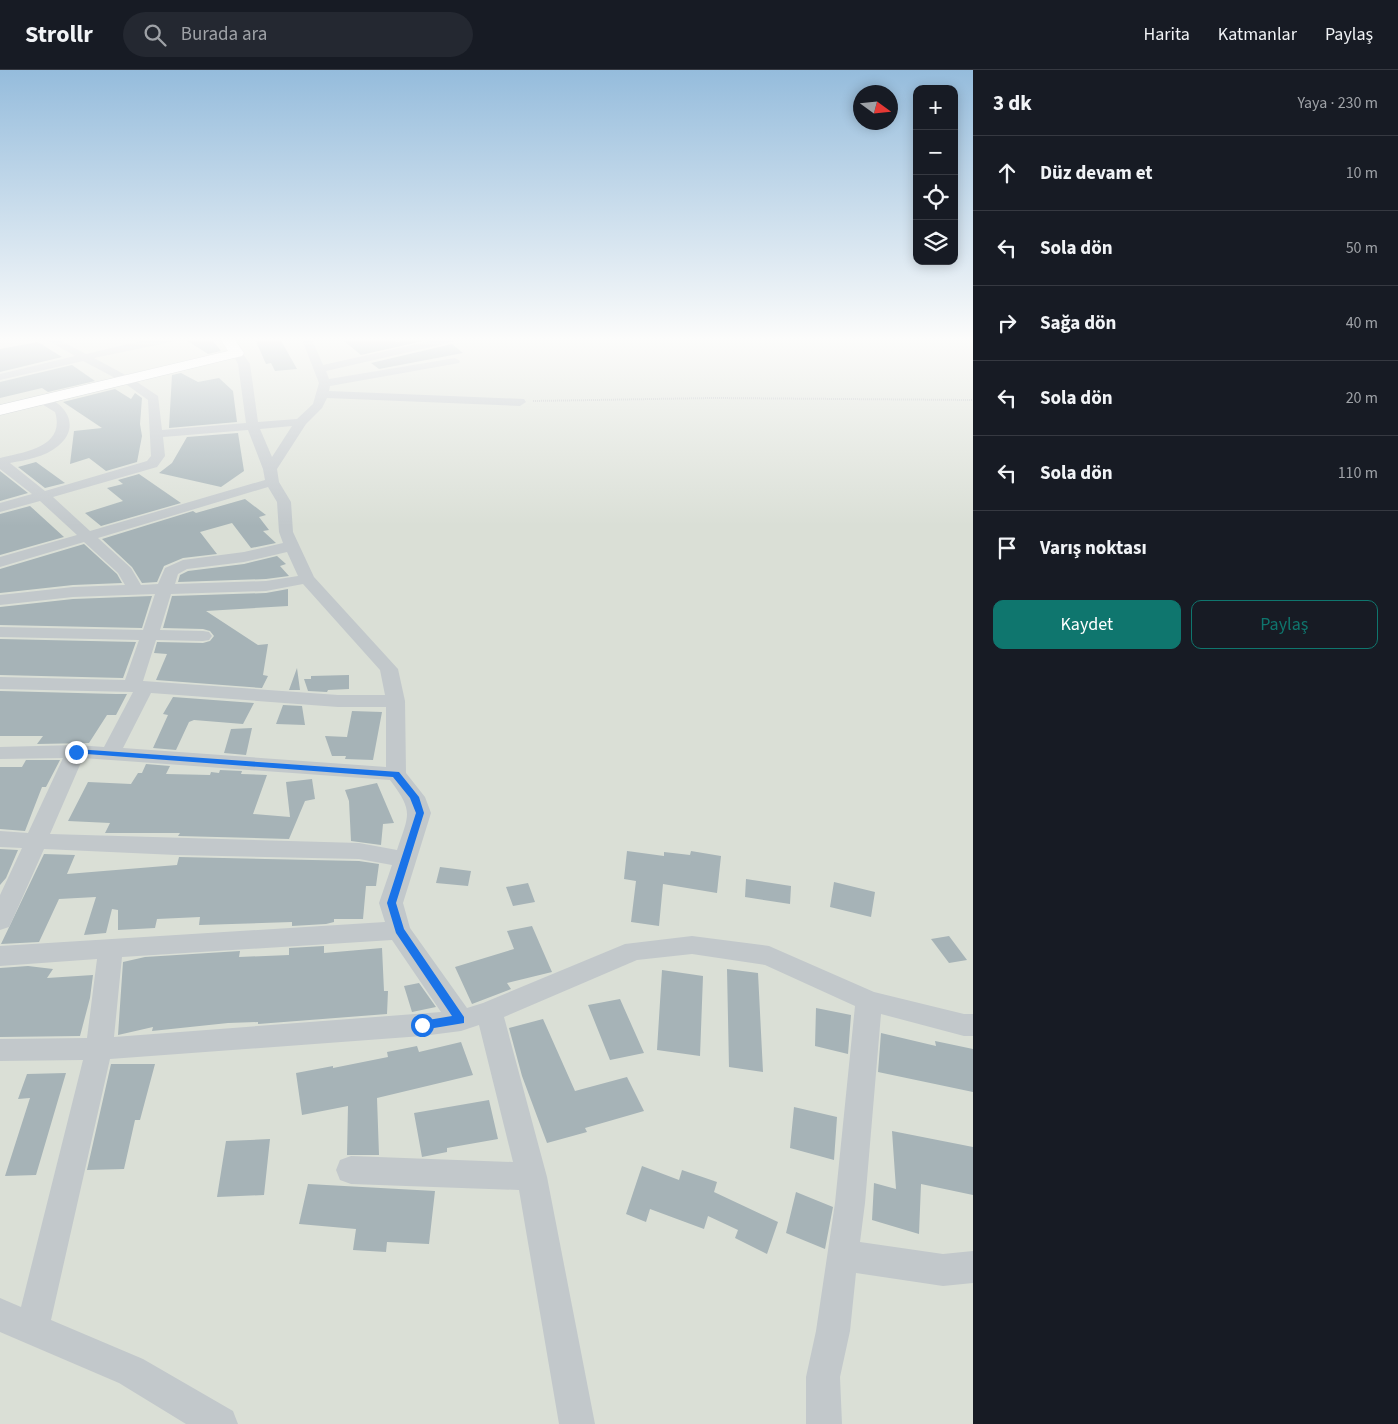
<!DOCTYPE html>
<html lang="tr">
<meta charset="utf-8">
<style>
:root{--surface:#171b24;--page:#242831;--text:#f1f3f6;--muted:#9ea1a6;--line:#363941;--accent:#0f766e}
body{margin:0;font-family:"Source Sans 3",sans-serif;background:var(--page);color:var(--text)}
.controls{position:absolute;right:15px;top:15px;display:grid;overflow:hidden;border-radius:10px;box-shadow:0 2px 12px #0003}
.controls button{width:45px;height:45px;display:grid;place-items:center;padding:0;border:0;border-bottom:1px solid var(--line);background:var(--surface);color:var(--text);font:25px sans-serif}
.compass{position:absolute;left:853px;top:15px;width:45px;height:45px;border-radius:50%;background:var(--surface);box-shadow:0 2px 12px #0003;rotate:105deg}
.stop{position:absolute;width:15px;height:15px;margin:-11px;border:4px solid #1a73e8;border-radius:50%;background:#fff}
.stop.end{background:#1a73e8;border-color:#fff;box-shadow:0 1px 5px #0008}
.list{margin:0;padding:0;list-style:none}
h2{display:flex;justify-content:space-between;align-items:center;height:65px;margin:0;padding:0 20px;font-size:21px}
h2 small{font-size:16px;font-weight:400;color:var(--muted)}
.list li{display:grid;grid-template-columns:32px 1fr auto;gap:15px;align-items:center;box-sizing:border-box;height:75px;padding:0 20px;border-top:1px solid var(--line)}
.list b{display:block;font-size:19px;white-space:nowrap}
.list em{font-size:16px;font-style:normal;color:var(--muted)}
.actions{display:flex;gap:10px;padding:15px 20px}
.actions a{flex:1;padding:11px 0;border:1px solid var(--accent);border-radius:10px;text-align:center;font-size:18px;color:var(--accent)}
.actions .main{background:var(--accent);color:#fff}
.icon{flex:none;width:28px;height:28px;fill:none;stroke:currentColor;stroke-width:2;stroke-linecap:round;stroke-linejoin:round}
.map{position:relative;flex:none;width:973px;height:1354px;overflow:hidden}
header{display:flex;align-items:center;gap:30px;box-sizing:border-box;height:70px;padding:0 25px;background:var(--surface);border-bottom:1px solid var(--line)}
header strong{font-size:24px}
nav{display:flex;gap:28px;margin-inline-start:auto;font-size:18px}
.search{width:350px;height:45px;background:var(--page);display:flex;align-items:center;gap:12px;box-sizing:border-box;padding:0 18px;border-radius:28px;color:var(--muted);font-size:19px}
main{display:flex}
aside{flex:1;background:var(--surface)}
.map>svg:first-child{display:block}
</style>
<header>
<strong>Strollr</strong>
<div class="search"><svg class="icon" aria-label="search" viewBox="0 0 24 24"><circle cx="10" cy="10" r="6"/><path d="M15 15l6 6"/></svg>Burada ara</div>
<nav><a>Harita</a><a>Katmanlar</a><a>Paylaş</a></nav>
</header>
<main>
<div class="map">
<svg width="973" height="1354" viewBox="0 0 973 1354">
<rect width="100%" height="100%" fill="#f9f9f7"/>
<path fill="#dadfd6" d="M0 267H973V1354H0Z"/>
<path fill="#a6b3b7" d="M210 267 221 281 208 284 186 270Z
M254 267H279L297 299 275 301 271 293 266 294Z
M339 267H396V272L441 267 361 285Z
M38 272 62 287 0 302V279Z
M452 274 463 283 379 299 371 293Z
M72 295 95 311 48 322 42 318 0 328V312Z
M181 303 198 312 219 308 233 321 237 352 169 358 172 305Z
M115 319 131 329 135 323 142 328 140 354 142 366 137 392 106 401 89 388 70 394 74 361 102 358 63 332Z
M238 363 244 401 221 417 159 403 172 393 187 367Z
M36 392 65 413 45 418 18 397Z
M0 401 28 423 0 431Z
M139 404 181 433 101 456 85 443 123 431 107 418 123 414 118 410Z
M245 429 266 445 259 447 269 460 263 461 276 473 251 478 232 453 200 462 217 484 183 488 164 496 157 512 142 513 132 497 102 469 193 441 196 443Z
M30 436 64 467 0 485V444Z
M84 474 117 504 122 513 73 515 0 523V499Z
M277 486 286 494 280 496 289 506 266 509 178 512 180 505 188 501 244 494Z
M288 519V536L206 541 258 575 268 574 263 605 268 606 262 618 156 610 167 584 154 583 157 572 203 573 210 571 214 566 210 561 203 559 163 558 172 526 266 523Z
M152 526 142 558 0 555V537L73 529Z
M0 569 136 572 123 608 0 605Z
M297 598 300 620H289Z
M349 605V619L328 620 327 622 308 621 304 609H311V606Z
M0 621 116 624H127L116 645H107L89 673 37 674 43 666H0Z
M173 627 254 633 243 654 194 650 189 652 176 680 153 678 168 645 163 644Z
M283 635 302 636 305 655 276 654Z
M352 641 382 642 373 690 345 689 346 686H332L325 666 347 667Z
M252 658 246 685 224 683 231 659Z
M26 690H60L46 717H42L25 761 0 759V697H22Z
M146 694 170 696 166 704 210 705 211 702 219 703 220 700 242 701 241 704 267 705 253 744 290 747 286 712 312 709 315 729 305 731 289 769 178 766 180 763H105L110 753 68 751 88 712 131 714 138 703H142Z
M377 713 394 753 383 754 381 775 351 771 349 731 345 720Z
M0 779 18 780 6 808 0 815Z
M627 781 664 786V782L690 785 691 781 721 786 717 823 663 814 659 856 631 852 636 811 624 809Z
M44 784 75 785 67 804 177 795 179 787 359 791 379 794 376 816H366L363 849H334V852L326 854 292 856V852L199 855 200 847 157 849 155 858 118 860V840L112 839 106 863 84 865 96 827 59 829 39 872 1 874Z
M440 797 471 801 468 816 436 813Z
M746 809 791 816 790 834 745 827Z
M834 812 875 822 871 847 830 837Z
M528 813 535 832 513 836 506 817Z
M532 856 552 902 507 913 511 919 472 934 455 897 514 879 507 861Z
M949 866 967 890 949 893 931 869Z
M324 876V883L382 878 384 921H388L387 944 258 954V952L228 953 152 961 153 957 118 965 123 892 145 887 240 881 239 887 289 885V878Z
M28 896 53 899 47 908 93 905 90 928 80 966 0 967V898Z
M727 899 758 903 763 1002 729 997Z
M662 900 703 906 700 986 657 980Z
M419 913 436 937 412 942 404 916Z
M620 929 644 983 610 990 588 935Z
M816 938 851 945 848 984 815 976Z
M543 949 575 1021 627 1007 644 1041 585 1058 587 1062 547 1073 522 1006 509 958Z
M881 963 936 976 935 971 973 979V1022L878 1002Z
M461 972 473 1005 377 1028 379 1085H347L348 1036 302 1045 296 1003 333 996V998L388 987 387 982 417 976 419 982Z
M111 994H155L140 1050H135L124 1099 87 1100Z
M66 1003 36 1105 5 1106 30 1028 18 1029 27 1004Z
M489 1030 498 1069 447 1078V1082L422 1087 414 1043Z
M794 1037 837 1047 834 1090 790 1078Z
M892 1061 973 1077V1125L921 1114 919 1164 872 1150 874 1113 896 1119Z
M270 1069 264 1125 217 1127 226 1071Z
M642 1096 679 1110 682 1100 717 1112 714 1122 778 1152 767 1184 735 1168 738 1160 708 1146 704 1159 650 1139 646 1152 626 1144Z
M308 1114 435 1121 429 1174 387 1172 386 1182 353 1180 356 1159 299 1154Z
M796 1122 833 1137 825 1179 786 1163Z"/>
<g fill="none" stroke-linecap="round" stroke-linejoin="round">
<defs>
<path id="secondary" d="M219 267H233L244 283 242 286 0 345V335L228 281Z"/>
</defs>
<use href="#secondary" stroke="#b4bcc0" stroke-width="1"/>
<path stroke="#babfc1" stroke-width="2" stroke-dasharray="1 1" stroke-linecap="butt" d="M533 331 712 328 973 330"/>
<path fill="#c2c8cb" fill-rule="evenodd" d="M42 267H54L86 284 145 270 186 267 181 270 94 288 131 308 158 326 162 360 246 353 238 294 232 283 237 280 241 281 250 294 258 352 297 349 313 334 319 313 301 267H311L323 295 448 267H466L461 270 326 301 329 309 455 288 460 291 459 293 330 316 329 321 524 329 526 332 520 336 327 328 322 338 306 354 277 399 279 412 291 432 293 462 314 507 398 599 405 631 406 703 425 727 431 743 403 833 410 858 467 938 483 933 625 874 692 866 769 876 874 922 964 944H973V966H964L881 944 865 1133 860 1172 943 1184 973 1181V1213L943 1216 856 1203 850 1261 840 1307 842 1354H806V1307L816 1261 835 1133 855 936 765 895 692 884 637 890 504 947 547 1107 595 1354H559L519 1120 351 1114 340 1110 336 1100 340 1090 351 1086 513 1092 479 955 461 961 422 966 110 989 51 1250 143 1289 233 1341 238 1354H186L119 1313 0 1262V1228L21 1237 83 990 0 991V969L87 968 97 889 0 896V876L385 852 379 833 392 795 359 789 176 785 44 779 12 851 9 857 0 860V825L22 778 0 777V761L28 763 63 688 0 689V677L76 675 104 677 133 622 0 619V607L125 610 139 570 0 567V557L143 560 155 524 73 527 0 535V525L73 517 125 515 118 503 84 472 0 497V487L77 465 40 431 0 442V433L32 424 0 399V388C24 382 66 377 55 342L40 333V327C46 326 49 328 54 331 72 342 76 362 58 376 45 387 26 390 10 393L45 421 147 391 151 386 148 330 123 312 83 291 0 310V304L75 286ZM292 356 272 387 260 359ZM248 360 263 399 265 410 90 461 53 427 157 397 165 386 163 367ZM268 417 277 432 279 462 283 473 244 482 183 490 165 498 158 514 141 515 131 498 98 468ZM287 482 298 506 266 511 175 514 178 504 187 499 244 492ZM303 514 380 600 385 625H338L143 611 156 570 203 571 209 570 212 566 209 562 203 561 160 560 171 524 266 521ZM151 623 338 637H386V697L123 678ZM83 688 390 710C414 742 409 744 397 780L359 773 50 764ZM392 870 441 942 114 967 122 887Z"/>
<use href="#secondary" fill="#fff" fill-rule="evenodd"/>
</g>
<linearGradient id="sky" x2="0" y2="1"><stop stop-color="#95bcdc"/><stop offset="0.59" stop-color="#fcfcfb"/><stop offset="1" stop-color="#fcfcfb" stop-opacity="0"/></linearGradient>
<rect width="973" height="456" fill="url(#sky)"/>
<path fill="#1a73e8" d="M76 679 399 702 419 727 424 743 396 833 404 859 464 947V953L422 960 417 955 422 951 452 946 396 863 387 833 416 743 410 728 393 707 73 683 72 682Z"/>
</svg>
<div class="controls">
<button>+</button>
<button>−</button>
<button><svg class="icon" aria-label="locate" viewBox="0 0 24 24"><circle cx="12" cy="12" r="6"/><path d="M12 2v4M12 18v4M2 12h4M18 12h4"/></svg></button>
<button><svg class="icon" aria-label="layers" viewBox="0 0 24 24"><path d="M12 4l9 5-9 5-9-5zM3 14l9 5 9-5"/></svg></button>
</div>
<svg class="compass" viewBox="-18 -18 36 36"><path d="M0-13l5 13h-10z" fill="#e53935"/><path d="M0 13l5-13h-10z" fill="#9ea1a6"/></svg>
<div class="stop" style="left:422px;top:955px"></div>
<div class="stop end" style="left:76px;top:682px"></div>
</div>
<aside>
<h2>3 dk<small>Yaya · 230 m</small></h2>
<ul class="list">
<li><svg class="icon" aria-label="ahead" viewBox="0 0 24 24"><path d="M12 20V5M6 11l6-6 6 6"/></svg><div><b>Düz devam et</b></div><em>10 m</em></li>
<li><svg class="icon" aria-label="left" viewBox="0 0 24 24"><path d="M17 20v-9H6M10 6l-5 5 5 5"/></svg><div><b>Sola dön</b></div><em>50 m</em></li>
<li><svg class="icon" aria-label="right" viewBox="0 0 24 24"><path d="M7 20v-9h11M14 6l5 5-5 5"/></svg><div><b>Sağa dön</b></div><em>40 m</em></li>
<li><svg class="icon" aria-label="left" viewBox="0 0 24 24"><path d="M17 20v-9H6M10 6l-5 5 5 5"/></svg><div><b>Sola dön</b></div><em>20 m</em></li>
<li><svg class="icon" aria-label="left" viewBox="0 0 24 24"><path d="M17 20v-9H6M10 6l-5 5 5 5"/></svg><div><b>Sola dön</b></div><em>110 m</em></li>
<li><svg class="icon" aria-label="arrive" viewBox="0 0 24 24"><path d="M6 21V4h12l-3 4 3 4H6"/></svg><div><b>Varış noktası</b></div></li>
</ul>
<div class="actions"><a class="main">Kaydet</a><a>Paylaş</a></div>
</aside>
</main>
